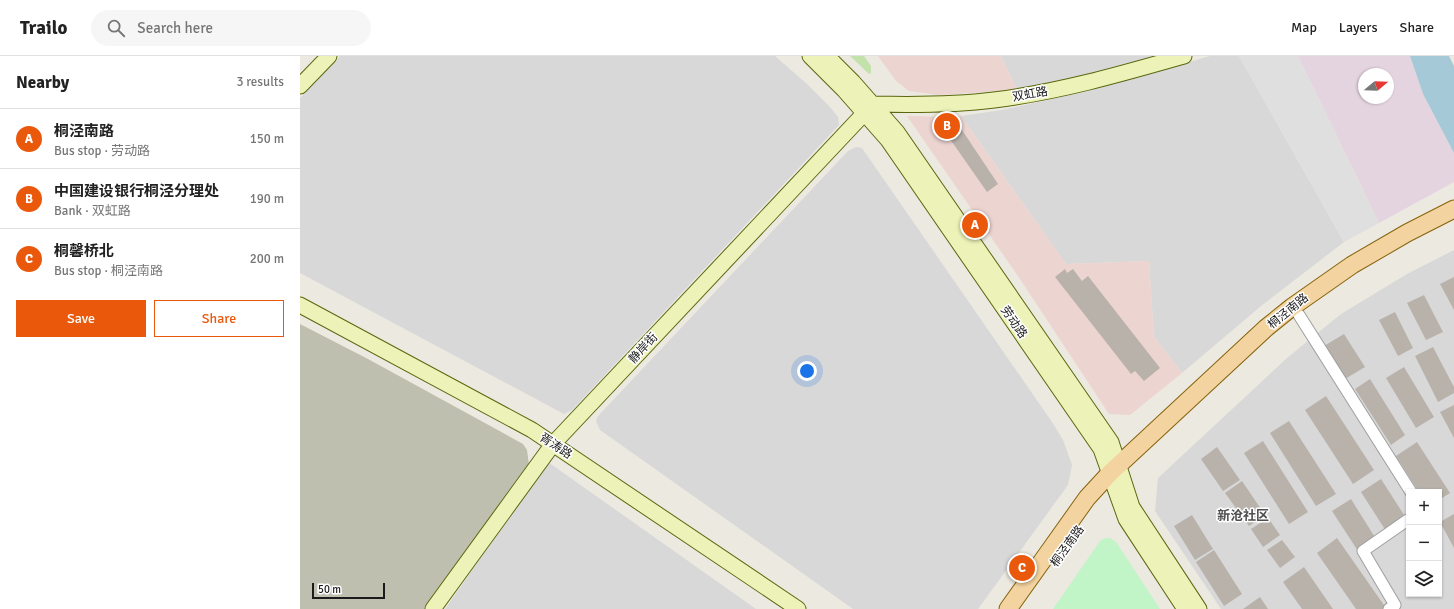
<!DOCTYPE html>
<meta charset="utf-8">
<style>
:root{--surface:#fff;--page:#f6f6f6;--text:#222;--muted:#767676;--line:#e0e0e0;--accent:#ea580c}
body{margin:0;font-family:Signika,"Noto Sans SC",sans-serif;background:var(--page);color:var(--text)}
.controls{position:absolute;right:12px;bottom:12px;display:grid;overflow:hidden;border-radius:0px;box-shadow:0 1px 3px #0004}
.controls button{width:36px;height:36px;display:grid;place-items:center;padding:0;border:0;border-bottom:1px solid var(--line);background:var(--surface);color:var(--text);font:20px sans-serif}
.compass{position:absolute;left:1058px;top:12px;width:36px;height:36px;border-radius:50%;background:var(--surface);box-shadow:0 1px 3px #0004;rotate:71deg}
.scale{position:absolute;left:12px;bottom:10px;width:73px;box-sizing:border-box;padding-left:4px;border:2px solid #1b1b1b;border-top:0;font-size:11px;line-height:14px;white-space:nowrap;color:#1b1b1b;-webkit-text-stroke:3px #fff;paint-order:stroke}
.you{position:absolute;left:507px;top:315px;width:14px;height:14px;margin:-10px;border:3px solid #fff;border-radius:50%;background:#1a73e8;box-shadow:0 0 0 6px #1a73e833}
.badge{display:grid;place-items:center;width:26px;height:26px;border-radius:50%;background:var(--accent);color:#fff;font-size:13px;font-weight:700}
.pin{position:absolute;translate:-50% -50%;border:2px solid #fff;box-shadow:0 1px 4px #0006}
.list{margin:0;padding:0;list-style:none}
h2{display:flex;justify-content:space-between;align-items:center;height:52px;margin:0;padding:0 16px;font-size:17px}
h2 small{font-size:13px;font-weight:400;color:var(--muted)}
.list li{display:grid;grid-template-columns:26px 1fr auto;gap:12px;align-items:center;box-sizing:border-box;height:60px;padding:0 16px;border-top:1px solid var(--line)}
.list b{display:block;font-size:15px;white-space:nowrap}
.list p{margin:0;font-size:13px;white-space:nowrap;color:var(--muted)}
.list em{font-size:13px;font-style:normal;color:var(--muted)}
.actions{display:flex;gap:8px;padding:12px 16px}
.actions a{flex:1;padding:9px 0;border:1px solid var(--accent);border-radius:0px;text-align:center;font-size:14px;color:var(--accent)}
.actions .main{background:var(--accent);color:#fff}
.icon{flex:none;width:22px;height:22px;fill:none;stroke:currentColor;stroke-width:2;stroke-linecap:round;stroke-linejoin:round}
.map{position:relative;flex:none;width:1154px;height:553px;overflow:hidden}
header{display:flex;align-items:center;gap:24px;box-sizing:border-box;height:56px;padding:0 20px;background:var(--surface);border-bottom:1px solid var(--line)}
header strong{font-size:19px}
nav{display:flex;gap:22px;margin-inline-start:auto;font-size:14px}
.search{width:280px;height:36px;background:var(--page);display:flex;align-items:center;gap:10px;box-sizing:border-box;padding:0 14px;border-radius:22px;color:var(--muted);font-size:15px}
main{display:flex}
aside{flex:1;background:var(--surface)}
.map>svg:first-child{display:block}
</style>
<header>
<strong>Trailo</strong>
<div class="search"><svg class="icon" aria-label="search" viewBox="0 0 24 24"><circle cx="10" cy="10" r="6"/><path d="M15 15l6 6"/></svg>Search here</div>
<nav><a>Map</a><a>Layers</a><a>Share</a></nav>
</header>
<main>
<aside>
<h2>Nearby<small>3 results</small></h2>
<ul class="list">
<li><span class="badge">A</span><div><b>桐泾南路</b><p>Bus stop · 劳动路</p></div><em>150 m</em></li>
<li><span class="badge">B</span><div><b>中国建设银行桐泾分理处</b><p>Bank · 双虹路</p></div><em>190 m</em></li>
<li><span class="badge">C</span><div><b>桐馨桥北</b><p>Bus stop · 桐泾南路</p></div><em>200 m</em></li>
</ul>
<div class="actions"><a class="main">Save</a><a>Share</a></div>
</aside>
<div class="map">
<svg width="1154" height="553" viewBox="0 0 1154 553">
<rect width="100%" height="100%" fill="#ece9e1"/>
<path fill="#d9d8d8" fill-rule="evenodd" d="M40 0H475L507 28 530 51 538 61 539 69 272 354 264 358 0 217V42Z
M701 0H858L777 23 717 34Z
M910 0H939L1044 186 961 250 882 317 854 281 849 205 766 208 661 60 702 54 788 35Z
M556 91 562 92 752 366 763 384 772 409 768 429 678 553H553L300 374 296 365 298 360 548 95Z
M1154 194V553H921L855 455 858 422 987 302 1041 258 1107 218ZM1109 436H1139V538H1109Z
M248 406 456 553H145Z"/>
<path fill="#ecd4d1" d="M578 0H701L717 34 638 39 609 35 596 25Z
M607 60 649 61 661 60 766 208 849 205 854 281 882 317 830 359 809 358 720 223Z"/>
<path fill="#e4d4e0" fill-rule="evenodd" d="M998 0H1110L1123 38 1154 97V126L1079 167ZM1064 18H1088V42H1064Z"/>
<path fill="#bebfae" d="M0 268 68 303 223 388 227 394 229 409 125 553H0Z"/>
<path fill="#c3e2ab" d="M550 0H564L571 10V17L569 18Z"/>
<path fill="#c1f4c7" d="M805 482H810L816 486 860 553H753L800 485Z"/>
<path fill="#dfdfdf" d="M939 0H998L1079 167 1044 186Z"/>
<path fill="#a5c9d6" d="M1110 0H1149L1154 10V97L1123 38Z"/>
<path fill="#b8b2ab" d="M650 56 698 128 687 136 636 63Z
M765 213 767 217 773 213 782 225 788 220 860 312 844 325 835 315 831 318 755 221Z
M1154 221V254L1140 228Z
M1124 239 1143 276 1126 284 1107 247Z
M1095 256 1113 292 1098 300 1079 264Z
M1044 278 1065 311 1045 323 1024 290Z
M1133 291 1154 331V337L1138 346 1115 300Z
M1104 311 1134 361 1116 372 1086 322Z
M1070 323 1105 379 1091 389 1055 333Z
M1026 340 1074 414 1053 428 1005 354Z
M1154 349V382L1140 356Z
M989 365 1036 438 1016 450 970 377Z
M963 385 1008 456 989 468 944 397Z
M1117 386 1150 437 1139 444V436H1119L1096 400Z
M917 391 940 424 923 435 901 403Z
M1081 423 1106 462 1086 475 1061 436Z
M942 425 965 459 949 470 925 437Z
M1051 443 1076 483 1058 495 1032 455Z
M1154 458V492L1140 466Z
M892 459 913 493 895 504 874 470Z
M968 462 980 479 963 491 951 473Z
M1037 482 1086 552 1084 553H1056L1017 497Z
M982 484 995 501 980 512 967 494Z
M914 494 942 538 924 550 896 506Z
M1004 511 1033 553H1002L983 526Z
M960 541 968 553H943Z"/>
<g fill="none" stroke-linecap="round" stroke-linejoin="round">
<defs>
<path id="street" d="M999 259 1111 436
M1089 553 1095 549 1063 495 1109 463"/>
<path id="secondary" d="M510 0 544 34 588 84 801 393 826 463 885 553
M527 0 553 26 597 76 811 386 832 451 899 553
M0 30 29 0
M0 249 232 374 498 553
M133 553 253 388 573 48C613 49 654 49 694 44 759 36 821 18 884 0"/>
<path id="primary" d="M708 553 787 442 810 417 966 272 992 251 1052 209 1107 177 1154 153"/>
</defs>
<use href="#street" stroke="#9f9f9f" stroke-width="13"/>
<use href="#secondary" stroke="#59670e" stroke-width="17"/>
<use href="#primary" stroke="#86630d" stroke-width="19"/>
<use href="#street" stroke="#fff" stroke-width="11"/>
<use href="#secondary" stroke="#edf3b8" stroke-width="15"/>
<use href="#primary" stroke="#f3d39f" stroke-width="17"/>
</g>
<g text-anchor="middle" stroke-width="3" stroke-linejoin="round" paint-order="stroke">
<g font-size="12" fill="#1b1b1b" stroke="#fff">
<text transform="translate(730 38) rotate(-10)" y="4">双虹路</text>
<text transform="translate(988 255) rotate(-39)" y="4">桐泾南路</text>
<text transform="translate(714 266) rotate(55)" y="4">劳动路</text>
<text transform="translate(343 292) rotate(-47)" y="4">静岸街</text>
<text transform="translate(256 390) rotate(33)" y="4">胥涛路</text>
<text transform="translate(767 490) rotate(-54)" y="4">桐泾南路</text>
</g>
<g font-size="13" font-weight="bold" fill="#4e4e4e" stroke="#fff">
<text x="943" y="464">新沧社区</text>
</g>
</g>
</svg>
<div class="controls">
<button>+</button>
<button>−</button>
<button><svg class="icon" aria-label="layers" viewBox="0 0 24 24"><path d="M12 4l9 5-9 5-9-5zM3 14l9 5 9-5"/></svg></button>
</div>
<svg class="compass" viewBox="-18 -18 36 36"><path d="M0-13l5 13h-10z" fill="#e53935"/><path d="M0 13l5-13h-10z" fill="#767676"/></svg>
<div class="scale">50 m</div>
<div class="you"></div>
<div class="pin badge" style="left:675px;top:169px">A</div>
<div class="pin badge" style="left:647px;top:70px">B</div>
<div class="pin badge" style="left:722px;top:512px">C</div>
</div>
</main>
